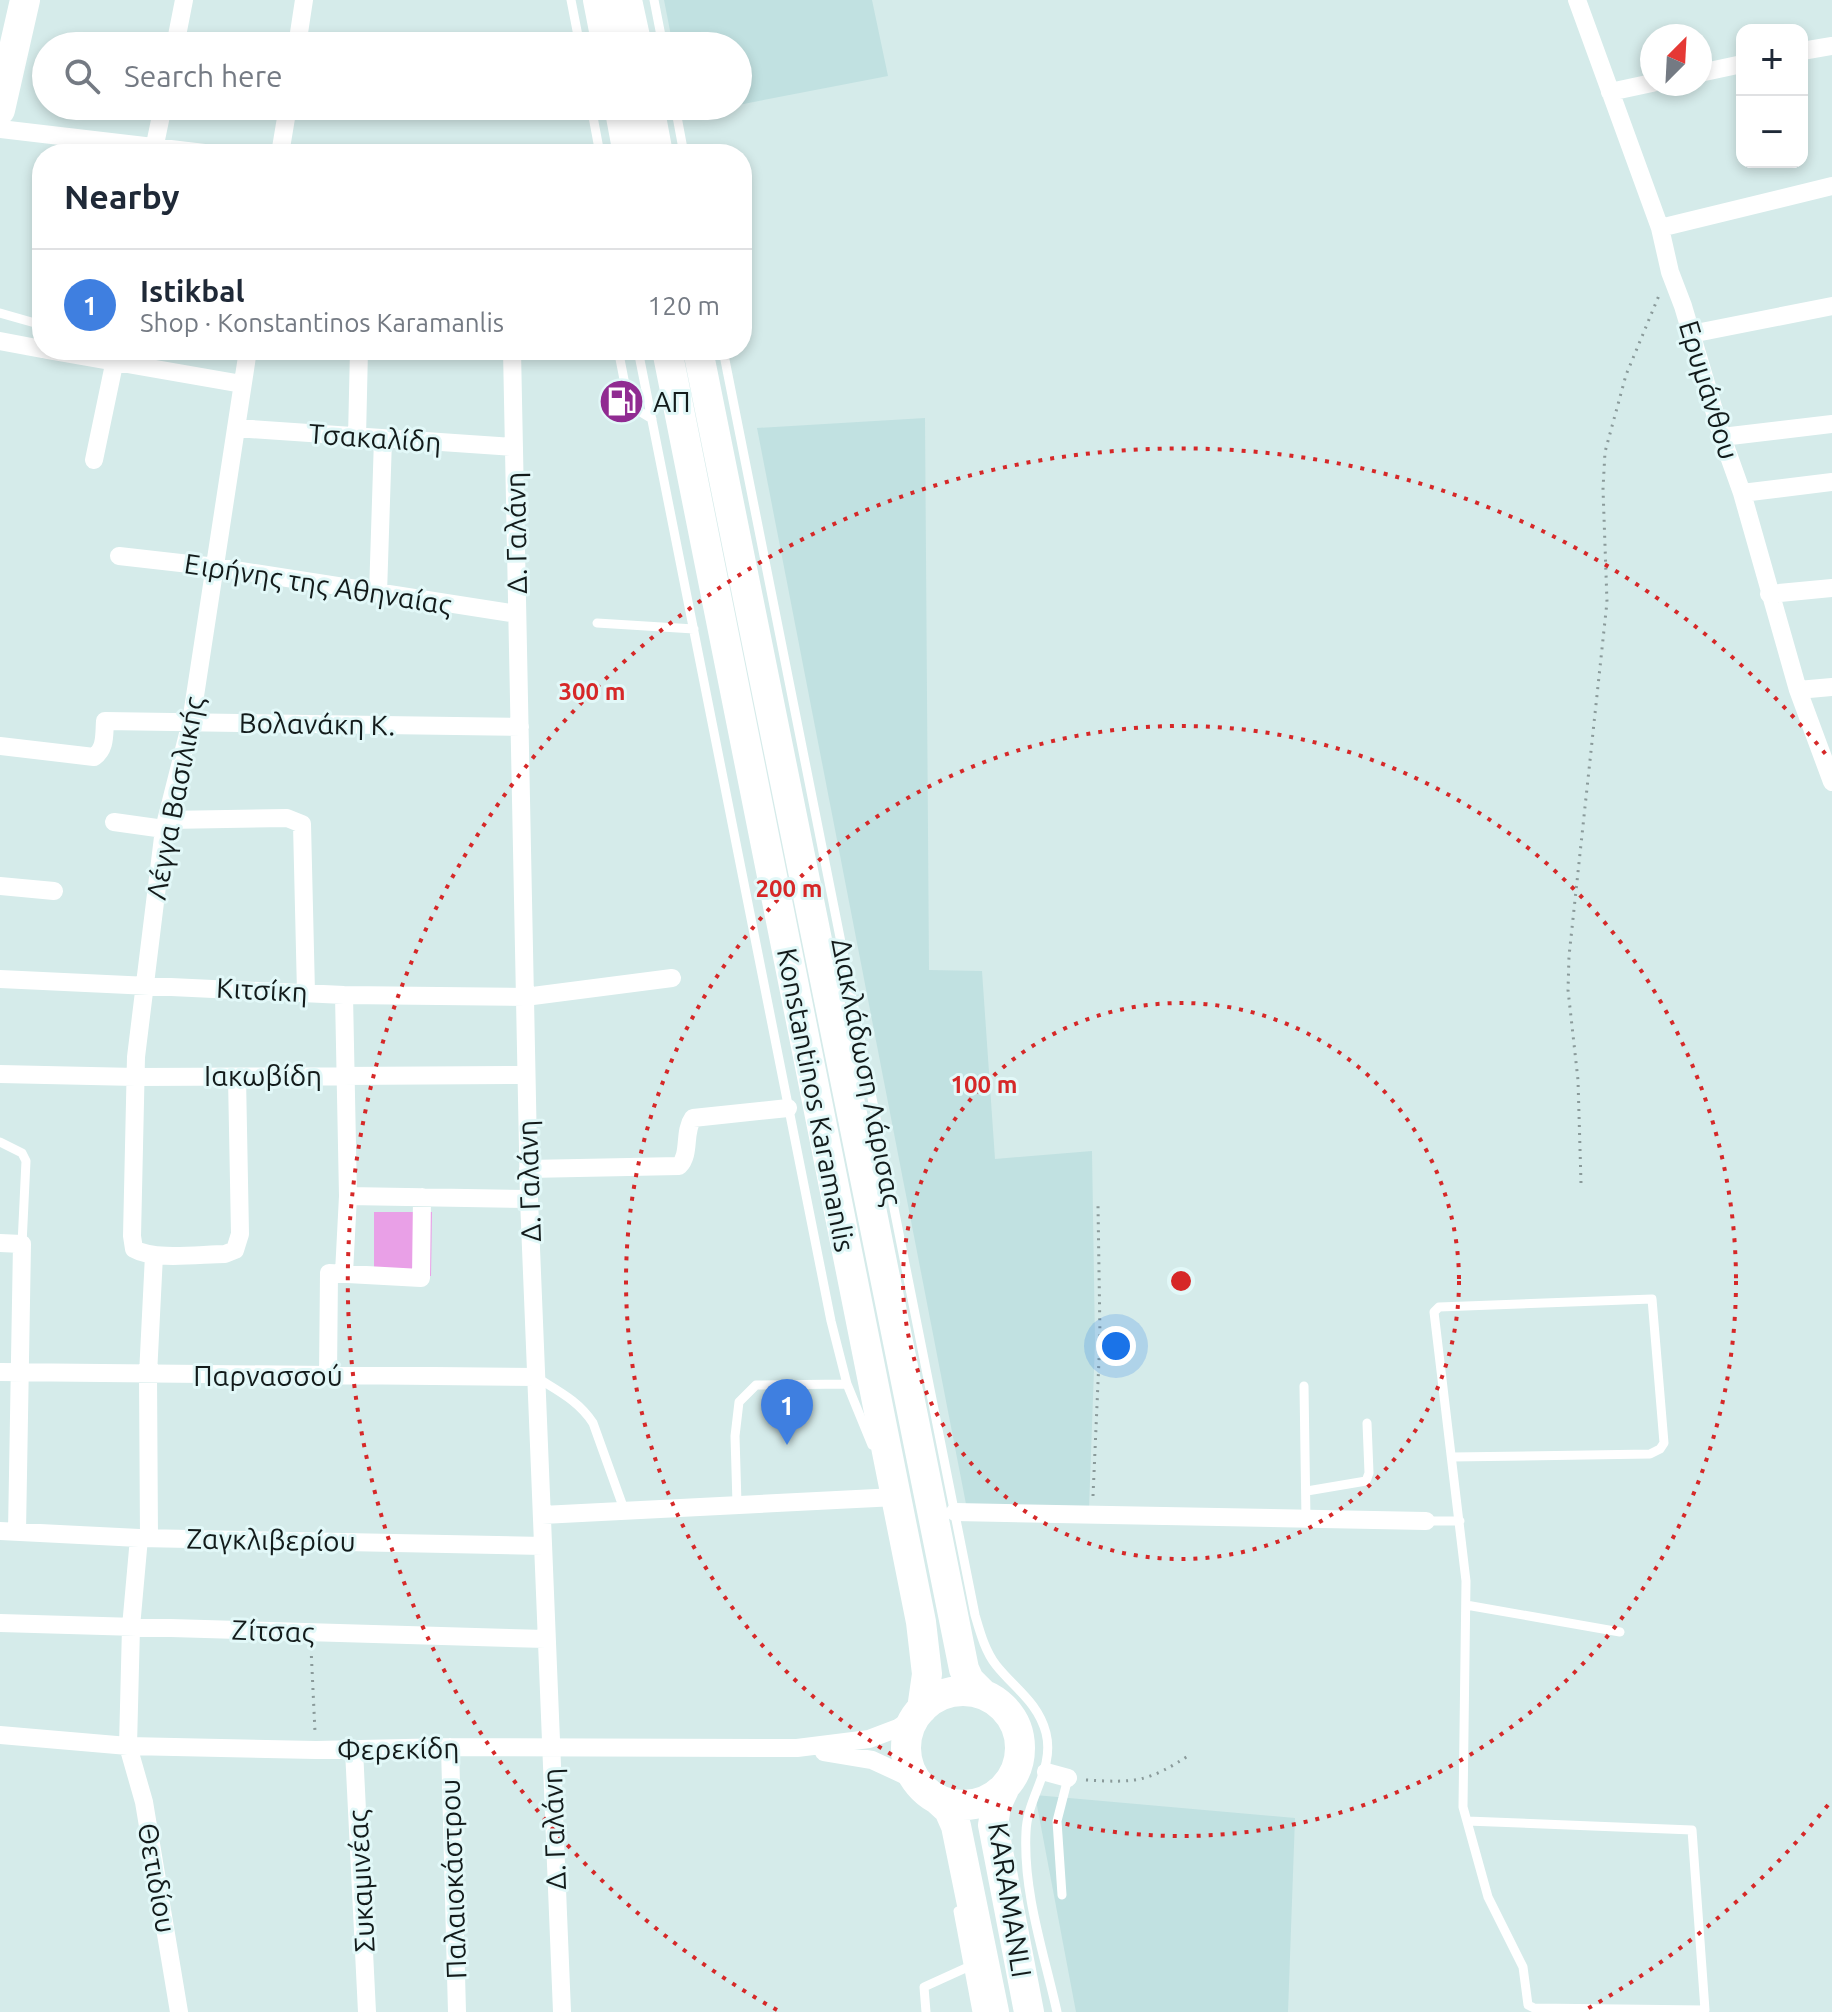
<!DOCTYPE html>
<meta charset="utf-8">
<style>
:root{--surface:#fff;--page:#f2f2f3;--text:#1f2937;--muted:#747a83;--line:#e0e1e3;--accent:#902b91}
body{margin:0;font-family:Ubuntu,sans-serif;background:var(--page);color:var(--text)}
.controls{position:absolute;right:24px;top:24px;display:grid;overflow:hidden;border-radius:16px;box-shadow:0 4px 12px #0003}
.controls button{width:72px;height:72px;display:grid;place-items:center;padding:0;border:0;border-bottom:2px solid var(--line);background:var(--surface);color:var(--text);font:40px sans-serif}
.compass{position:absolute;left:1640px;top:24px;width:72px;height:72px;border-radius:50%;background:var(--surface);box-shadow:0 4px 12px #0003;rotate:24deg}
.you{position:absolute;left:1116px;top:1346px;width:28px;height:28px;margin:-20px;border:6px solid #fff;border-radius:50%;background:#1a73e8;box-shadow:0 0 0 12px #1a73e833}
.badge{display:grid;place-items:center;width:52px;height:52px;border-radius:50%;background:var(--accent);color:#fff;font-size:26px;font-weight:700}
.pin{position:absolute;translate:-50% -66px;filter:drop-shadow(0 2px 4px #0008)}
.pin::after{content:'';position:absolute;top:42px;width:28px;height:24px;background:inherit;clip-path:polygon(0 0,100% 0,50% 100%)}
.list{margin:0;padding:0;list-style:none}
h2{display:flex;justify-content:space-between;align-items:center;height:104px;margin:0;padding:0 32px;font-size:34px}
h2 small{font-size:26px;font-weight:400;color:var(--muted)}
.list li{display:grid;grid-template-columns:52px 1fr auto;gap:24px;align-items:center;box-sizing:border-box;height:112px;padding:0 32px;border-top:2px solid var(--line)}
.list b{display:block;font-size:30px;white-space:nowrap}
.list p{margin:0;font-size:26px;white-space:nowrap;color:var(--muted)}
.list em{font-size:26px;font-style:normal;color:var(--muted)}
.icon{flex:none;width:44px;height:44px;fill:none;stroke:currentColor;stroke-width:2;stroke-linecap:round;stroke-linejoin:round}
.map{position:relative;flex:none;width:1832px;height:2012px;overflow:hidden}
.search{position:absolute;background:var(--surface);box-shadow:0 4px 12px #0003;left:32px;top:32px;width:720px;height:88px;display:flex;align-items:center;gap:20px;box-sizing:border-box;padding:0 28px;border-radius:44px;color:var(--muted);font-size:30px}
.panel{position:absolute;background:var(--surface);box-shadow:0 4px 12px #0003;left:32px;top:144px;width:720px;height:216px;border-radius:32px}
.map>svg:first-child{display:block}
</style>
<div class="map">
<svg width="1832" height="2012" viewBox="0 0 1832 2012">
<rect width="100%" height="100%" fill="#d5ebea"/>
<path fill="#c1e1e1" d="M664 0H872L888 76 738 105V46H673Z
M925 418 929 970 982 971 995 1159 1092 1151 1095 1342 1089 1509 966 1504 757 428Z
M1035 1795 1295 1818 1288 2012H1076Z"/>
<path fill="#e9a0e7" d="M374 1212H432L431 1276 374 1275Z"/>
<g fill="none" stroke-linecap="round" stroke-linejoin="round">
<path stroke="#8a9a9a" stroke-width="3" stroke-dasharray="2 6" stroke-linecap="butt" d="M1581 1183 1578 1080 1568 990 1569 956 1607 602 1603 489 1605 452 1626 375 1660 293
M1093 1496 1100 1337 1098 1205
M311 1648 315 1732
M1086 1780C1137 1783 1148 1782 1191 1754"/>
<path stroke="#fff" stroke-width="9" d="M571 0 580 46
M654 0 663 46
M591 106 600 154
M675 106 684 154
M0 313 42 325
M622 350 619 354 629 405 652 419
M638 350 831 1321 847 1384 872 1445
M723 350 975 1615C980 1632 985 1651 996 1665 1014 1688 1038 1702 1046 1733 1055 1769 1027 1797 1026 1832 1023 1893 1044 1953 1057 2012
M597 623 694 629
M0 1142 22 1153 26 1161 22 1244
M536 1377C558 1391 579 1401 593 1423L625 1512
M1304 1386 1306 1520
M1452 1457 1650 1454 1660 1449 1664 1443 1652 1299 1439 1307 1434 1312 1466 1581 1463 1807 1488 1897 1523 1967 1528 2005 1534 2008 1705 2010 1692 1830 1467 1821
M1307 1491 1366 1481 1369 1473 1367 1423
M737 1504 735 1436 739 1402 756 1385 847 1384
M1426 1521H1460
M1466 1605 1620 1632
M1062 1895 1057 1821 1068 1778
M958 1911 977 2012
M926 2012 924 1987 968 1967"/>
<path stroke="#fff" stroke-width="18" d="M1577 0 1660 228 1670 272 1683 306 1722 437 1742 493 1798 690 1832 782
M175 46 184 0
M297 46 304 0
M1802 51 1832 46
M1700 73 1742 64
M1610 92 1652 83
M0 129 213 154
M153 154 163 106
M280 154 288 106
M1660 228 1832 186
M1691 334 1832 306
M0 341 42 349
M47 350 242 384
M512 350 529 1199 562 2012
M236 428 514 447
M357 437 359 350
M1722 437 1832 424
M94 460 117 350
M1742 493 1832 482
M119 556 216 567 517 614
M378 594 383 439
M1769 594 1832 588
M1798 690 1832 687
M0 746 94 757C106 749 104 734 105 721L520 727
M167 820 287 818 302 824 306 993
M114 822 164 829
M0 886 54 891
M0 979 344 995 525 997 672 978
M344 995 348 1196 344 1273
M0 1074 136 1077 526 1075
M237 1077 240 1234 235 1250 225 1254C201 1254 155 1261 134 1249L132 1236 136 1057 164 829 191 722 248 350
M528 1169 679 1166C691 1154 683 1132 693 1118L788 1108
M348 1196 529 1199
M0 1243 22 1244 17 1532
M0 1372 536 1377
M328 1376 329 1273 421 1278 422 1197
M955 1512 1426 1521
M542 1515 896 1497
M0 1531 139 1538 543 1546
M139 1538 131 1627 128 1746 144 1802 179 2012
M149 1538 148 1375 154 1255
M0 1623 546 1639
M0 1735 128 1746 316 1750 450 1747 797 1748 869 1739 898 1728 916 1716
M450 1747 457 2012
M354 1750 367 2012
M824 1752 872 1760 915 1780
M1046 1772 1068 1778"/>
<path stroke="#fff" stroke-width="30" d="M598 0 607 46
M627 0 637 46
M619 106 628 154
M649 106 658 154
M0 110 25 0
M667 350 921 1622 927 1674 922 1709
M698 350 964 1669 969 1680 984 1695
M906 1748a57 57 0 1 1 114 0a57 57 0 1 1-114 0Z
M1004 1789 996 1806 993 1825 1029 2012
M937 1799 949 1810 956 1826 994 2012"/>
</g>
<g fill="none" stroke="#d62828" stroke-width="4" stroke-dasharray="4 8">
<circle cx="1181" cy="1281" r="278"/>
<circle cx="1181" cy="1281" r="555"/>
<path d="M1828 1805A833 833 0 0 1 1585 2010M777 2010A833 833 0 1 1 1828 757"/>
</g>
<defs>
<symbol id="fuel-disc" viewBox="-11 -11 22 22"><circle r="9.5" fill="#902b91" stroke="#e2f8f8"/><path d="M-5.5-6h7V0h2V4h1.3V-2.5L3-4.5l.8-.8L6-3V5H2.5V1h-1V6h-7ZM-4.2-4.7v3.2H.2V-4.7Z" fill="#fff"/></symbol>
</defs>
<g fill-rule="evenodd">
<use href="#fuel-disc" x="596" y="376" width="51" height="51"/>
</g>
<g text-anchor="middle" stroke-width="6" stroke-linejoin="round" paint-order="stroke">
<g font-size="28" fill="#131b1b" stroke="#e2f8f8">
<text transform="translate(1709 390) rotate(73)" y="10">Ερυμάνθου</text>
<text transform="translate(375 438) rotate(4)" y="10">Τσακαλίδη</text>
<text transform="translate(516 533) rotate(-91)" y="10">Δ. Γαλάνη</text>
<text transform="translate(318 584) rotate(9)" y="10">Ειρήνης της Αθηναίας</text>
<text transform="translate(317 724) rotate(1)" y="10">Βολανάκη Κ.</text>
<text transform="translate(175 798) rotate(-79)" y="10">Λέγγα Βασιλικής</text>
<text transform="translate(262 990) rotate(3)" y="10">Κιτσίκη</text>
<text transform="translate(867 1072) rotate(79)" y="10">Διακλάδωση Λάρισας</text>
<text x="263" y="1086">Ιακωβίδη</text>
<text transform="translate(816 1100) rotate(79)" y="10">Κonstantinos Karamanlis</text>
<text transform="translate(529 1181) rotate(-92)" y="10">Δ. Γαλάνη</text>
<text x="268" y="1386">Παρνασσού</text>
<text transform="translate(271 1540) rotate(1)" y="10">Ζαγκλιβερίου</text>
<text transform="translate(273 1631) rotate(2)" y="10">Ζίτσας</text>
<text transform="translate(398 1749) rotate(-1)" y="10">Φερεκίδη</text>
<text transform="translate(554 1829) rotate(-92)" y="10">Δ. Γαλάνη</text>
<text transform="translate(157 1878) rotate(80)" y="10">Θετιδίου</text>
<text transform="translate(453 1879) rotate(-92)" y="10">Παλαιοκάστρου</text>
<text transform="translate(361 1881) rotate(-93)" y="10">Συκαμινέας</text>
<text transform="translate(1010 1900) rotate(81)" y="10">KARAMANLI</text>
</g>
<g font-size="28" fill="#131b1b" stroke="#e2f8f8" text-anchor="start">
<text x="653" y="412">ΑΠ</text>
</g>
</g>
<circle cx="1181" cy="1281" r="12" fill="#d62828" stroke="#e2f8f8" stroke-width="4"/>
<g font-size="24" text-anchor="middle" font-weight="bold" fill="#d62828" stroke="#e2f8f8" stroke-width="6" stroke-linejoin="round" paint-order="stroke">
<text x="592" y="700">300 m</text>
<text x="789" y="897">200 m</text>
<text x="984" y="1093">100 m</text>
</g>
</svg>
<div class="controls">
<button>+</button>
<button>−</button>
</div>
<svg class="compass" viewBox="-18 -18 36 36"><path d="M0-13l5 13h-10z" fill="#e53935"/><path d="M0 13l5-13h-10z" fill="#747a83"/></svg>
<div class="you"></div>
<div class="pin badge" style="left:787px;top:1445px;background:#3f7fe0">1</div>
<div class="search"><svg class="icon" aria-label="search" viewBox="0 0 24 24"><circle cx="10" cy="10" r="6"/><path d="M15 15l6 6"/></svg>Search here</div>
<section class="panel">
<h2>Nearby<small></small></h2>
<ul class="list">
<li><span class="badge" style="background:#3f7fe0">1</span><div><b>Istikbal</b><p>Shop · Κonstantinos Karamanlis</p></div><em>120 m</em></li>
</ul>
</section>
</div>
